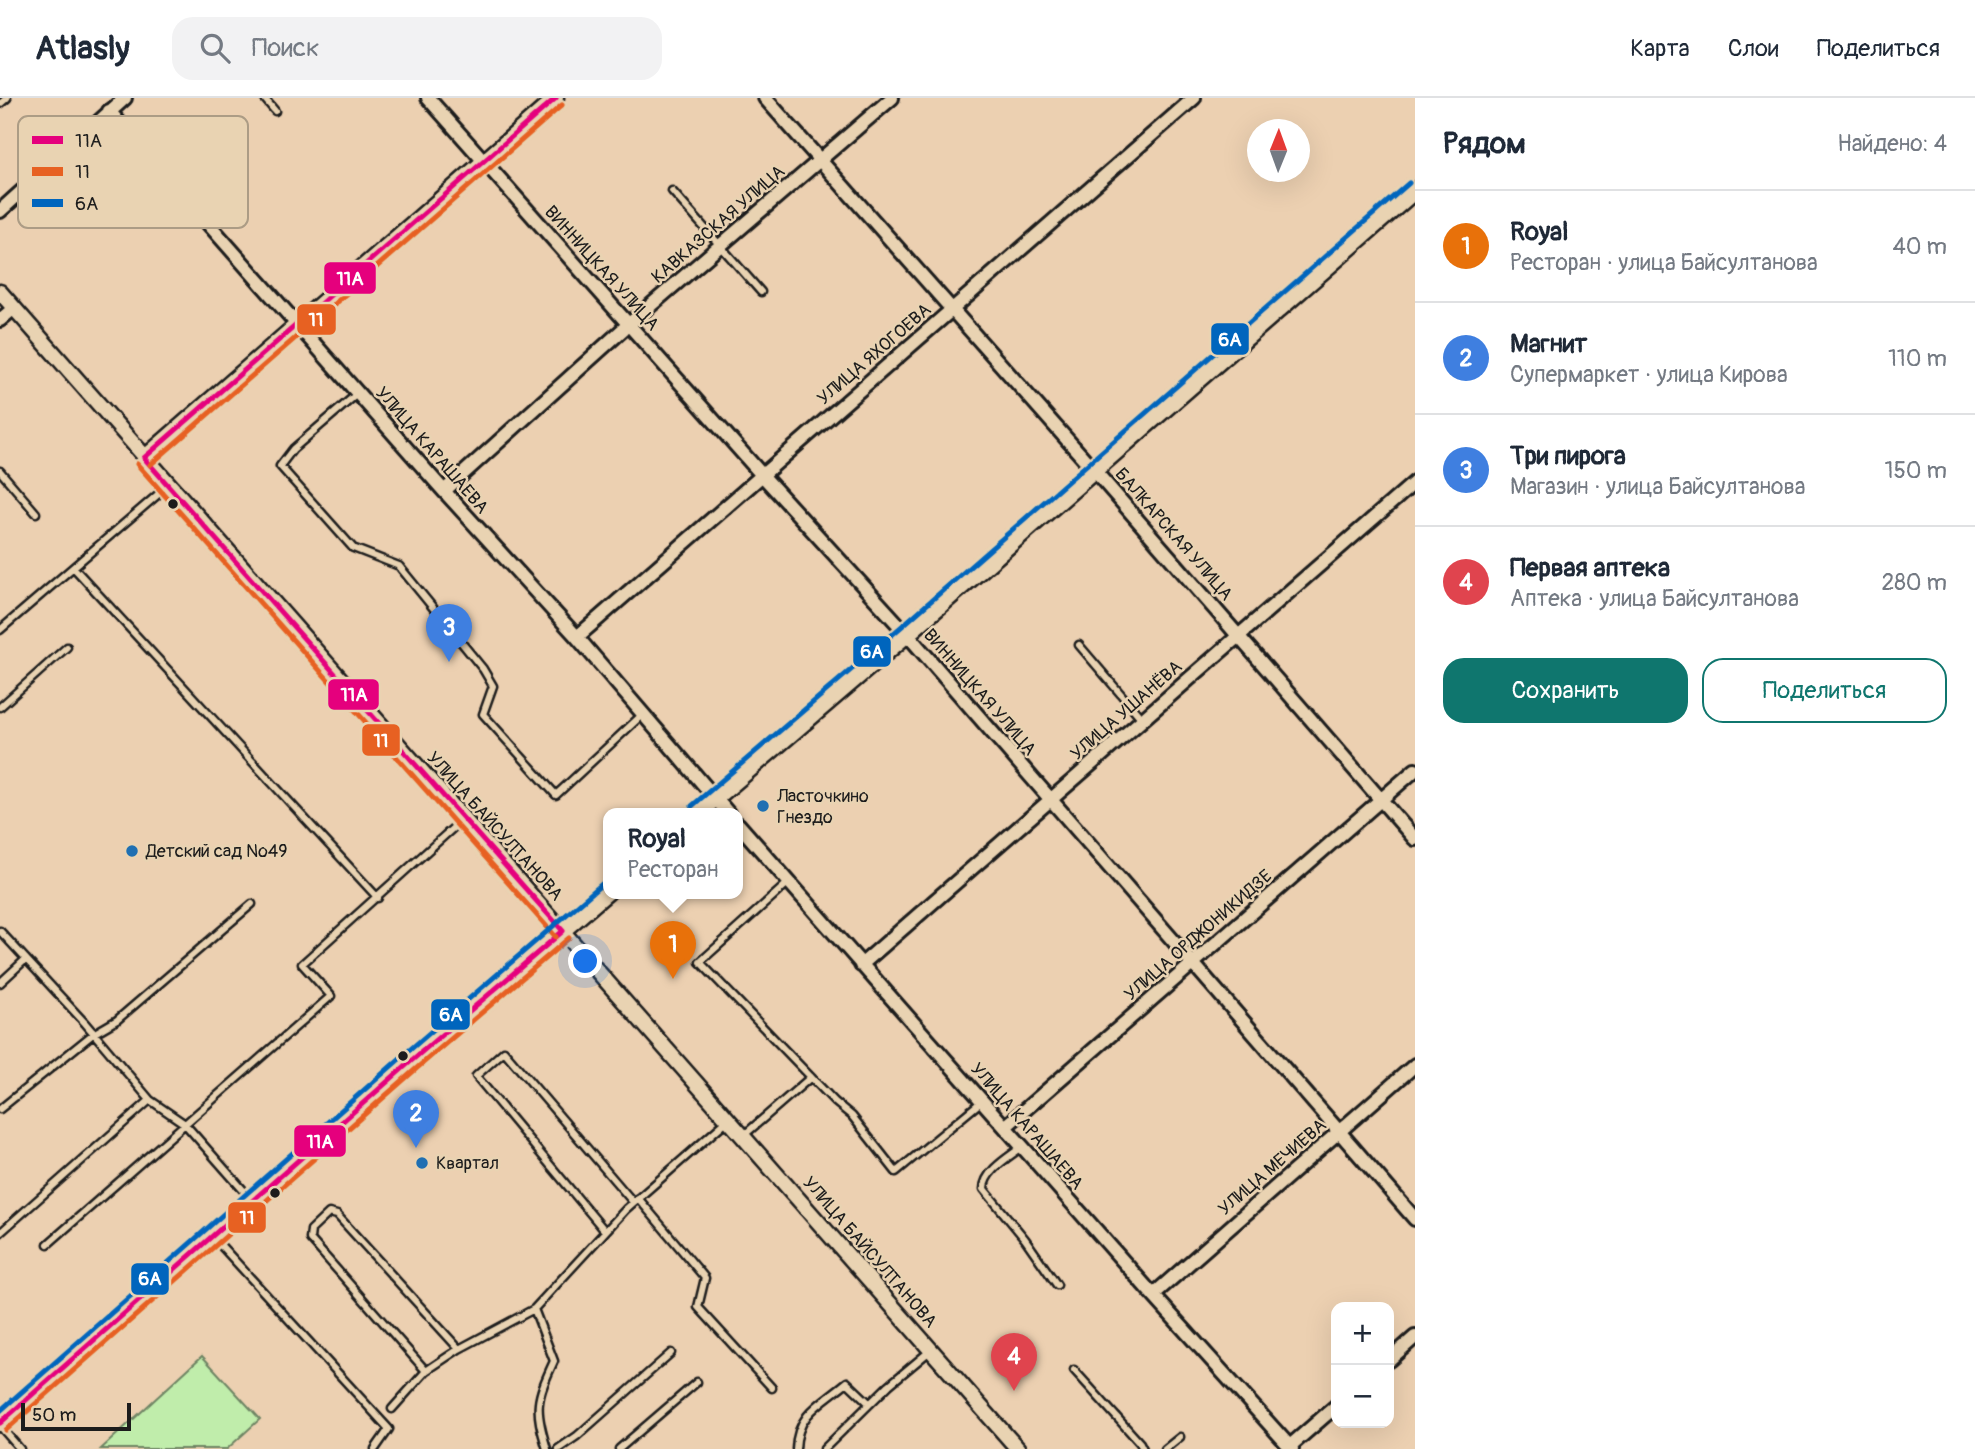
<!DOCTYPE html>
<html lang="ru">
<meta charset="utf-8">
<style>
:root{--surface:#fff;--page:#f2f2f3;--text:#1f2937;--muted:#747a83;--line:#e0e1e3;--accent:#0f766e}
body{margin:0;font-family:Pangolin,sans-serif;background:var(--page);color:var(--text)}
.controls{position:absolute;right:21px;bottom:21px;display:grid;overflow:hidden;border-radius:14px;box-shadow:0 7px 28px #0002}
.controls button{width:63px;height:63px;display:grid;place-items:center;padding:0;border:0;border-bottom:2px solid var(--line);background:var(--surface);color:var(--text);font:35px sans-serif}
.compass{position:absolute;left:1247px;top:21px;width:63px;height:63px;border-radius:50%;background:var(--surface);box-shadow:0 7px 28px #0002;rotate:1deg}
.scale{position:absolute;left:21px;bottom:18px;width:110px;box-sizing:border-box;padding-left:7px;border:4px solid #1c1c1c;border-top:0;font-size:19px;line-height:24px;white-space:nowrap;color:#1c1c1c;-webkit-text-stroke:5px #e9d3b2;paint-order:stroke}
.you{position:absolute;left:586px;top:864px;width:24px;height:24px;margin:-18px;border:5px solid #fff;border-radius:50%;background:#1a73e8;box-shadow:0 0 0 10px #1a73e833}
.badge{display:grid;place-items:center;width:46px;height:46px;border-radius:50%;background:var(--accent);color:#fff;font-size:23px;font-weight:700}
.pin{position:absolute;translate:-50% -58px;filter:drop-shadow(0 2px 4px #0008)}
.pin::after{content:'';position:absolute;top:37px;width:24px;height:21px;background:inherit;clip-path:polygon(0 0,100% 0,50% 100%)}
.popup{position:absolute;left:603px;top:710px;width:140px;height:91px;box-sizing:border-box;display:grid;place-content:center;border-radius:14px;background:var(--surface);filter:drop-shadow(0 2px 5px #0005);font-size:23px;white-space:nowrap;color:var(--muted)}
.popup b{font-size:26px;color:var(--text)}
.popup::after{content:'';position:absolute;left:50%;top:100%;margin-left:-14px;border:14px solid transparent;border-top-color:var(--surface)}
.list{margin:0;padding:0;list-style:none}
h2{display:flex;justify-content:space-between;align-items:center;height:91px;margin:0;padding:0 28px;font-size:30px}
h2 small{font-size:23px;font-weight:400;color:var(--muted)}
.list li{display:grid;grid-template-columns:46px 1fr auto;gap:21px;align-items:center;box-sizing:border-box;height:112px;padding:0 28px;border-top:2px solid var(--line)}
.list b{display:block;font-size:26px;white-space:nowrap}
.list p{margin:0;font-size:23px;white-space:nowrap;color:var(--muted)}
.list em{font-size:23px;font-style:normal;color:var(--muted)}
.actions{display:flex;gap:14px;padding:21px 28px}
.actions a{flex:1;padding:16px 0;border:2px solid var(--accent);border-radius:21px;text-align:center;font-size:24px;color:var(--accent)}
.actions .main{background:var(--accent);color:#fff}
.icon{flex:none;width:38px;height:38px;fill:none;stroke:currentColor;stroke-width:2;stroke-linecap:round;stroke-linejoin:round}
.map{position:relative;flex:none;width:1415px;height:1351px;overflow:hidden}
header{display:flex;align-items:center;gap:42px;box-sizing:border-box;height:98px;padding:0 35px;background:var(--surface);border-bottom:2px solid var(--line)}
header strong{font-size:33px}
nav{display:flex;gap:38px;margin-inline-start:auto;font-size:24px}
.search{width:490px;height:63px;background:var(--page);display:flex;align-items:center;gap:18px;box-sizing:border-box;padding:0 24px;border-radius:21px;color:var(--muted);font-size:26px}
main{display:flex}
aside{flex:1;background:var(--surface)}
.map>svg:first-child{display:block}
</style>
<header>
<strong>Atlasly</strong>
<div class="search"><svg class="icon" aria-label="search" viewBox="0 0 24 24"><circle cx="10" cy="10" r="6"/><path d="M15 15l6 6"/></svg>Поиск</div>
<nav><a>Карта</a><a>Слои</a><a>Поделиться</a></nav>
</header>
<main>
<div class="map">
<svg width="1415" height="1351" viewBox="0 0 1415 1351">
<rect width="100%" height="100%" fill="#ecd0b1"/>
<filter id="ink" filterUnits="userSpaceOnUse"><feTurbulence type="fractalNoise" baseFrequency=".0143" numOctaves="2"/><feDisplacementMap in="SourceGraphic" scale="14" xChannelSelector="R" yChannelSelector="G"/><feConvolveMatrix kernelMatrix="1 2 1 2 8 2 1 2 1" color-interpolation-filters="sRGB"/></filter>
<g filter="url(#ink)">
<path fill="#c0edab" stroke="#6e8464" stroke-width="2" d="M202 1258 260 1321 227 1351H101Z"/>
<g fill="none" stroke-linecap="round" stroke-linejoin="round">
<defs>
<path id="service" d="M264 0 275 13
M0 6 7 0
M672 93 761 194
M358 295 293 351 280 368 353 450 399 468 483 571 493 588 483 616 556 697 643 616
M0 373 36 415
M74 470 378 800
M0 532 169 387
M1079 547 1142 621
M0 609 67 549
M789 784 700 864 835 1004 852 1018 896 1074 982 1003
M0 833 85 925 150 1002 185 1026 251 1101
M0 885 26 861
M0 1011 93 936 117 922 252 806
M743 1038 811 979
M1022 1049C1009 1059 984 1073 984 1091L1025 1141 1057 1187
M638 1100 705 1180 698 1209 772 1290
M605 1133 476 978 504 953 633 1104
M0 1135 150 1002
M214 1140 389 1331 375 1351
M48 1146 331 898 302 866 463 721
M1074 1272 1140 1345 1143 1351
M426 1273 310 1141 311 1132 329 1115 337 1117 459 1251
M392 1311 426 1273 459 1251 534 1211
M0 1328 20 1351
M547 1351C534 1310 536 1302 554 1263L534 1211 626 1111 729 1021
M558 1351 577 1338 671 1255
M619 1351 697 1284
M796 1351C797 1315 822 1305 847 1284L870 1306
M824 1351 889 1287 931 1252
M1165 1351 1180 1339"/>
<path id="minor" d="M428 0 762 377 907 536 1415 1121
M765 0 1094 372 1415 741
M109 13 444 393 577 539 728 715
M0 113 125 0
M0 222 14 210
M444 393 629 226 892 0
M577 539 1194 0
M738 726 1153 1197 1292 1351
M861 867 1415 384
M1005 1029 1415 672
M1153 1197 1415 967
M1389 1262 1415 1239
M1290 1348 1336 1308"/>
<path id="tertiary" d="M0 194 1018 1351
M144 360 556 0"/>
<path id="secondary" d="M698 715 907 536 1415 92
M0 1325 411 963 608 793"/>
</defs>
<use href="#service" stroke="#1c1c1c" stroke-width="11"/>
<use href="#minor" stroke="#1c1c1c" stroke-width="18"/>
<use href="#tertiary" stroke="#1c1c1c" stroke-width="19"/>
<use href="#secondary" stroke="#1c1c1c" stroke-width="21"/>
<use href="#service" stroke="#e9d3b2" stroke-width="6"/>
<use href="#minor" stroke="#e9d3b2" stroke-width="12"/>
<use href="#tertiary" stroke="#e9d3b2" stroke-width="14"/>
<use href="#secondary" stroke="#e9d3b2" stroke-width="16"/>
<defs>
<path id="bus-1" d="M144 360 563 833
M144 360 556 0
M0 1325 411 963 563 833"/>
<path id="bus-2" d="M137 366 556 839
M150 367 562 7
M6 1332 417 970 569 840"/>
<path id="bus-3" d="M692 708 901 529 1409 85
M0 1313 405 956 602 786"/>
</defs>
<use href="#bus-1" stroke="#e9d3b2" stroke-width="10"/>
<use href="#bus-2" stroke="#e9d3b2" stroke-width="10"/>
<use href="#bus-3" stroke="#e9d3b2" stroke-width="10"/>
<use href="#bus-1" stroke="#e5007d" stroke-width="5"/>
<use href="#bus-2" stroke="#e76122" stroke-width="5"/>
<use href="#bus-3" stroke="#0065bd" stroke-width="5"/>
</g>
</g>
<g fill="#1c1c1c" stroke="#e9d3b2" stroke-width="2.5">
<circle cx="173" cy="406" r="6"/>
<circle cx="403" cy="958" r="6"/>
<circle cx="275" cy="1095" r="6"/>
</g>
<g fill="#1f6fb2" stroke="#e9d3b2" stroke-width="2.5">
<circle cx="763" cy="708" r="7"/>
<circle cx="132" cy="753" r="7"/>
<circle cx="422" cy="1065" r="7"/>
</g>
<g text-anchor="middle" stroke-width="5" stroke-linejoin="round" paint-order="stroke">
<g font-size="18" fill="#1c1c1c" stroke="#e9d3b2">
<text transform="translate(718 126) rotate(-41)" y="6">КАВКАЗСКАЯ УЛИЦА</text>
<text transform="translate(602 170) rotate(48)" y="6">ВИННИЦКАЯ УЛИЦА</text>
<text transform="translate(874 256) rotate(-41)" y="6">УЛИЦА ЯХОГОЕВА</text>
<text transform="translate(432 352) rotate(49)" y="6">УЛИЦА КАРАШАЕВА</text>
<text transform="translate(1174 436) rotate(49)" y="6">БАЛКАРСКАЯ УЛИЦА</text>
<text transform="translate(980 594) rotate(49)" y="6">ВИННИЦКАЯ УЛИЦА</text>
<text transform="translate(1126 612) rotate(-41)" y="6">УЛИЦА УШАНЁВА</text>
<text transform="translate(495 728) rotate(48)" y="6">УЛИЦА БАЙСУЛТАНОВА</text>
<text transform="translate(1198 837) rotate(-41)" y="6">УЛИЦА ОРДЖОНИКИДЗЕ</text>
<text transform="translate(1027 1028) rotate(49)" y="6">УЛИЦА КАРАШАЕВА</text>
<text transform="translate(1272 1069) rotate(-41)" y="6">УЛИЦА МЕЧИЕВА</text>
<text transform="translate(870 1154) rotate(49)" y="6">УЛИЦА БАЙСУЛТАНОВА</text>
</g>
<g font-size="18" fill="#1c1c1c" stroke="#e9d3b2" text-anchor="start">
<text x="777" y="704">Ласточкино<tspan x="777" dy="21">Гнездо</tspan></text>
<text x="146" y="759">Детский сад №49</text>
<text x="436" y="1071">Квартал</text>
</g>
</g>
<rect x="18" y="18" width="230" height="112" rx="10" fill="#e9d3b2" stroke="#ac9c85" stroke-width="2"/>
<rect x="32" y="38" width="31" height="8" fill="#e5007d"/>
<rect x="32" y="69" width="31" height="9" fill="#e76122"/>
<rect x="32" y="101" width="31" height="8" fill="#0065bd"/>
<g font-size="19" fill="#1c1c1c">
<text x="75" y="49">11А</text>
<text x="75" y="80">11</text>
<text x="75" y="112">6А</text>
</g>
<g stroke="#e9d3b2" stroke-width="2.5">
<rect x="323" y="163" width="54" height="34" rx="7" fill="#e5007d"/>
<rect x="296" y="205" width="41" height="33" rx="7" fill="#e76122"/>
<rect x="1210" y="224" width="40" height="34" rx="7" fill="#0065bd"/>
<rect x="852" y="537" width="40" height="33" rx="7" fill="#0065bd"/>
<rect x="327" y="580" width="53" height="33" rx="7" fill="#e5007d"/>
<rect x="361" y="625" width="40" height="34" rx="7" fill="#e76122"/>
<rect x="430" y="900" width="41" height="33" rx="7" fill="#0065bd"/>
<rect x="293" y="1026" width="54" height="34" rx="7" fill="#e5007d"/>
<rect x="227" y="1103" width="40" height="33" rx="7" fill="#e76122"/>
<rect x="130" y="1164" width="40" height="34" rx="7" fill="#0065bd"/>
</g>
<g font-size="19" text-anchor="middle" font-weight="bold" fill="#fff">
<text x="350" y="187">11А</text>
<text x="316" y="228">11</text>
<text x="1230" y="248">6А</text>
<text x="872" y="560">6А</text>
<text x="354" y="603">11А</text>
<text x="381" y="649">11</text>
<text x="451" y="923">6А</text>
<text x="320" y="1050">11А</text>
<text x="247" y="1126">11</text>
<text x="150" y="1187">6А</text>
</g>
</svg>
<div class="controls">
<button>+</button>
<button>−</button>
</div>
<svg class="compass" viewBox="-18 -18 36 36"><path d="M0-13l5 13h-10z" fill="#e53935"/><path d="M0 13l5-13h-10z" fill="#747a83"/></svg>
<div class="scale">50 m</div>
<div class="you"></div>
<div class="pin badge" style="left:673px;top:881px;background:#e8710a">1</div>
<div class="popup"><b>Royal</b>Ресторан</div>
<div class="pin badge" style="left:416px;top:1050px;background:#3f7fe0">2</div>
<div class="pin badge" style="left:449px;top:564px;background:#3f7fe0">3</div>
<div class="pin badge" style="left:1014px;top:1293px;background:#e0444e">4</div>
</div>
<aside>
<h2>Рядом<small>Найдено: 4</small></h2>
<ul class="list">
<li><span class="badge" style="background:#e8710a">1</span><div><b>Royal</b><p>Ресторан · улица Байсултанова</p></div><em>40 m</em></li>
<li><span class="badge" style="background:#3f7fe0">2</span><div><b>Магнит</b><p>Супермаркет · улица Кирова</p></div><em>110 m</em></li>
<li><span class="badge" style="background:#3f7fe0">3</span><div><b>Три пирога</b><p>Магазин · улица Байсултанова</p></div><em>150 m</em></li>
<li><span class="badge" style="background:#e0444e">4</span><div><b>Первая аптека</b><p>Аптека · улица Байсултанова</p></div><em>280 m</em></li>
</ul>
<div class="actions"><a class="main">Сохранить</a><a>Поделиться</a></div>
</aside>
</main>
